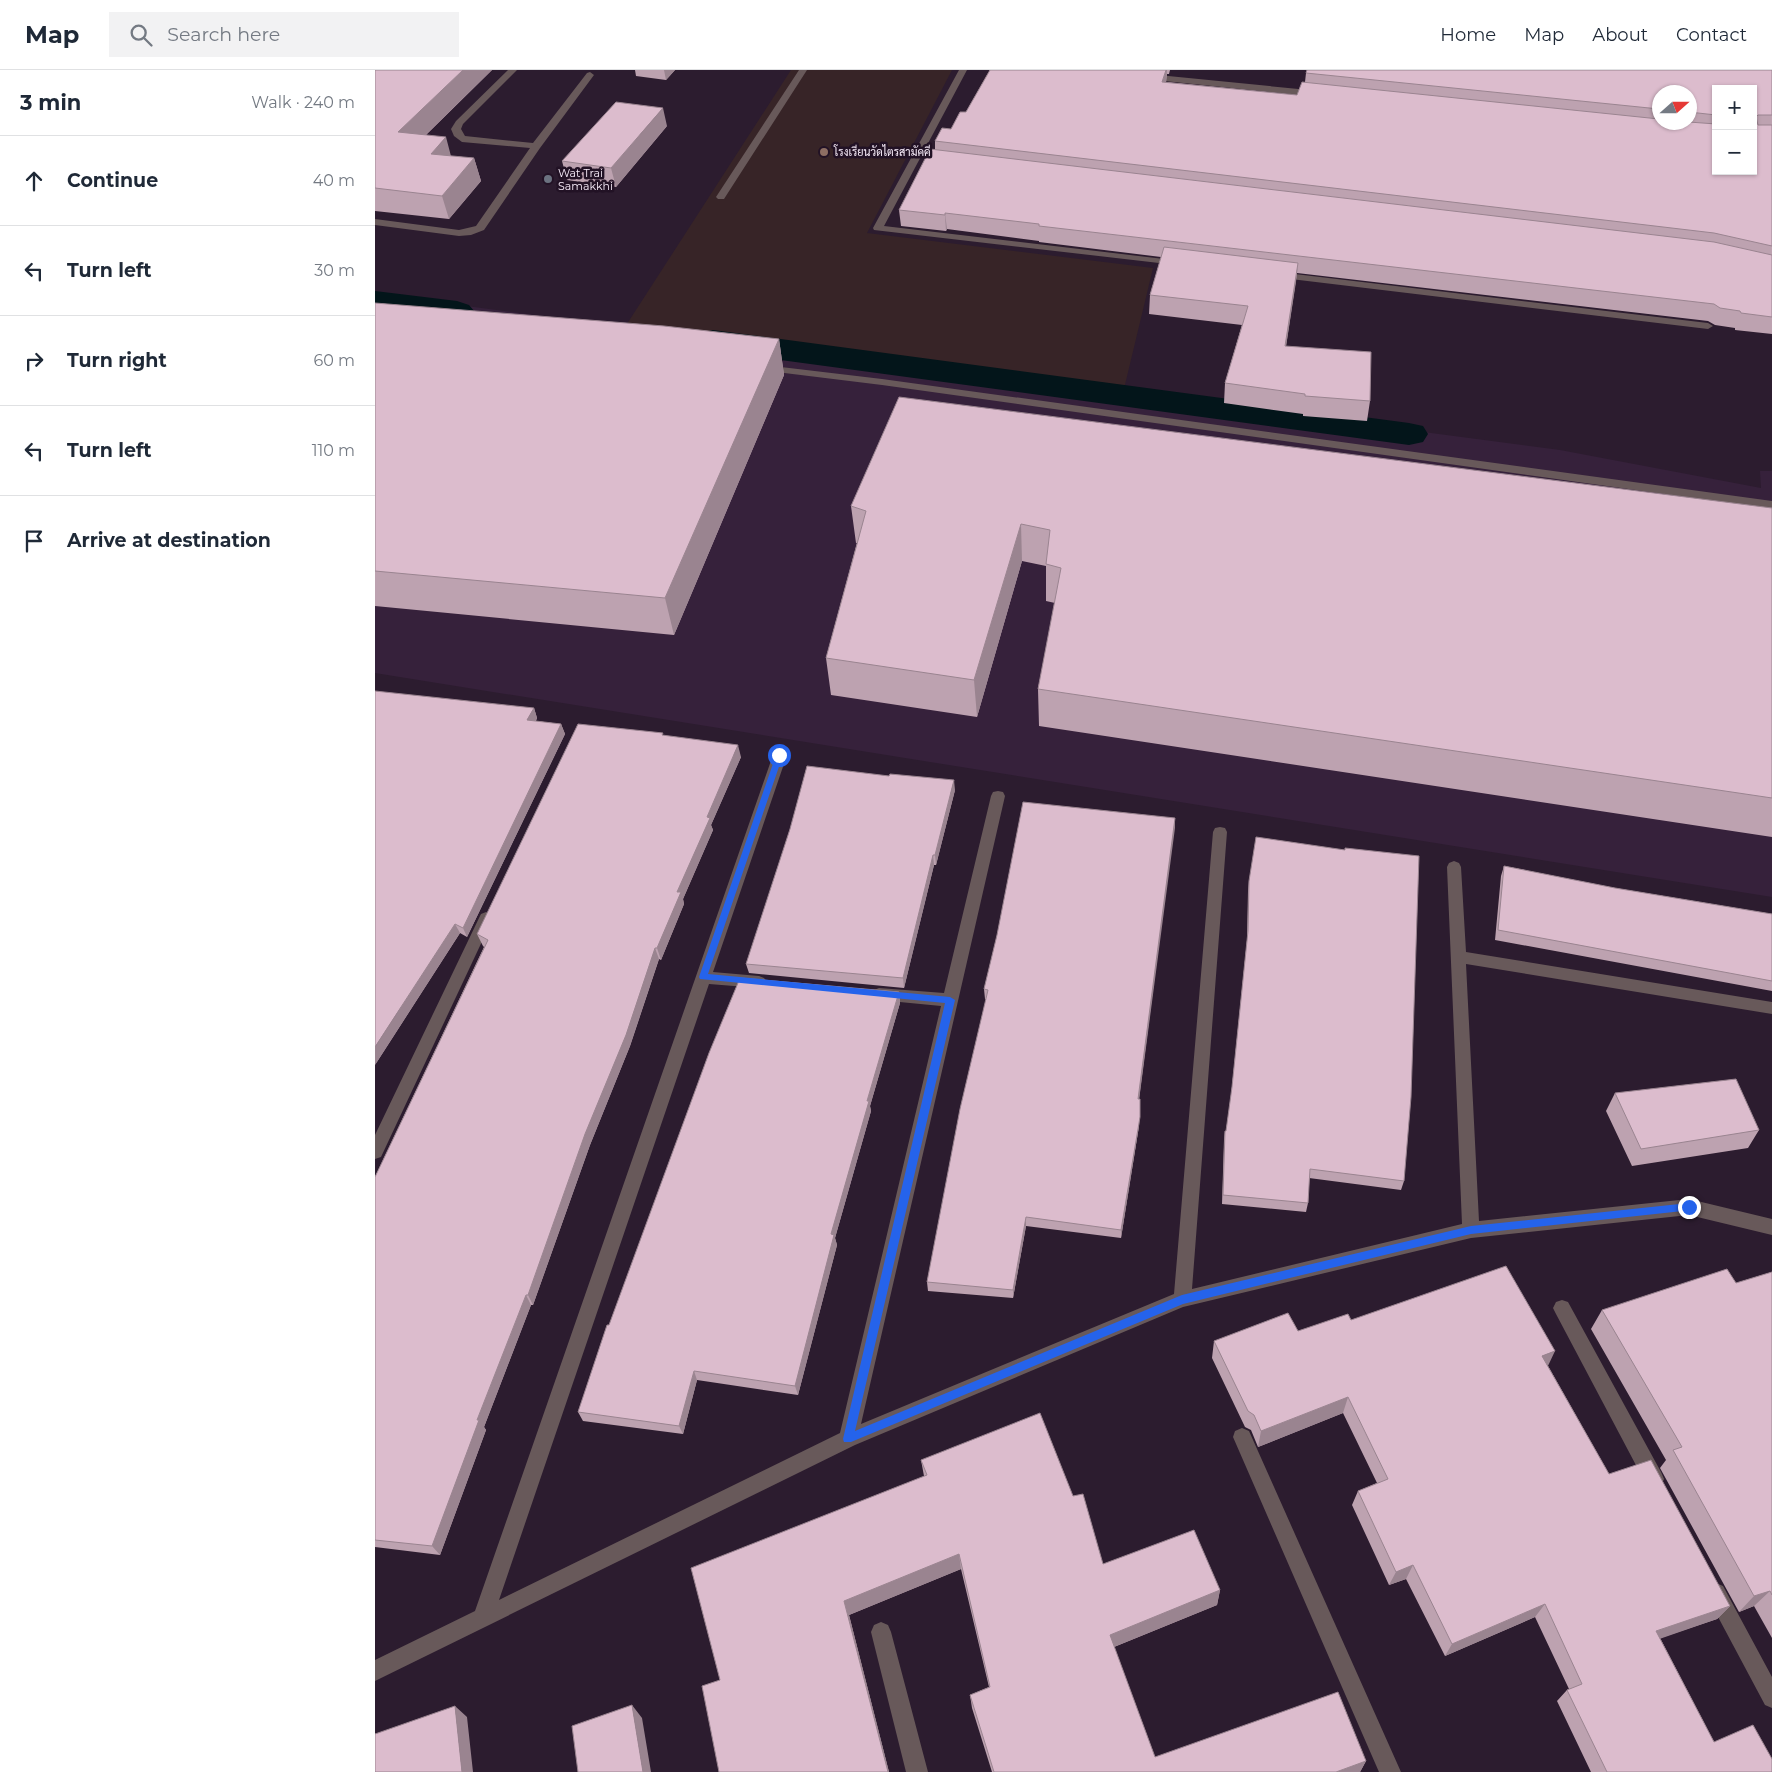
<!DOCTYPE html>
<meta charset="utf-8">
<style>
:root{--surface:#fff;--page:#f2f2f3;--text:#1f2937;--muted:#747a83;--line:#e0e1e3}
body{margin:0;font-family:Montserrat,Sarabun,sans-serif;background:var(--page);color:var(--text)}
.controls{position:absolute;right:15px;top:15px;display:grid;overflow:hidden;border-radius:0px;box-shadow:0 1px 4px #0004}
.controls button{width:45px;height:45px;display:grid;place-items:center;padding:0;border:0;border-bottom:1px solid var(--line);background:var(--surface);color:var(--text);font:25px sans-serif}
.compass{position:absolute;left:1277px;top:15px;width:45px;height:45px;border-radius:50%;background:var(--surface);box-shadow:0 1px 4px #0004;rotate:69deg}
.stop{position:absolute;width:15px;height:15px;margin:-11px;border:4px solid #2563eb;border-radius:50%;background:#fff}
.stop.end{background:#2563eb;border-color:#fff;box-shadow:0 1px 5px #0008}
.list{margin:0;padding:0;list-style:none}
h2{display:flex;justify-content:space-between;align-items:center;height:65px;margin:0;padding:0 20px;font-size:21px}
h2 small{font-size:16px;font-weight:400;color:var(--muted)}
.list li{display:grid;grid-template-columns:32px 1fr auto;gap:15px;align-items:center;box-sizing:border-box;height:90px;padding:0 20px;border-top:1px solid var(--line)}
.list b{display:block;font-size:19px;white-space:nowrap}
.list em{font-size:16px;font-style:normal;color:var(--muted)}
.icon{flex:none;width:28px;height:28px;fill:none;stroke:currentColor;stroke-width:2;stroke-linecap:round;stroke-linejoin:round}
.map{position:relative;flex:none;width:1397px;height:1702px;overflow:hidden}
header{display:flex;align-items:center;gap:30px;box-sizing:border-box;height:70px;padding:0 25px;background:var(--surface);border-bottom:1px solid var(--line)}
header strong{font-size:24px}
nav{display:flex;gap:28px;margin-inline-start:auto;font-size:18px}
.search{width:350px;height:45px;background:var(--page);display:flex;align-items:center;gap:12px;box-sizing:border-box;padding:0 18px;border-radius:0px;color:var(--muted);font-size:19px}
main{display:flex}
aside{flex:1;background:var(--surface)}
.map>svg:first-child{display:block}
</style>
<header>
<strong>Map</strong>
<div class="search"><svg class="icon" aria-label="search" viewBox="0 0 24 24"><circle cx="10" cy="10" r="6"/><path d="M15 15l6 6"/></svg>Search here</div>
<nav><a>Home</a><a>Map</a><a>About</a><a>Contact</a></nav>
</header>
<main>
<aside>
<h2>3 min<small>Walk · 240 m</small></h2>
<ul class="list">
<li><svg class="icon" aria-label="ahead" viewBox="0 0 24 24"><path d="M12 20V5M6 11l6-6 6 6"/></svg><div><b>Continue</b></div><em>40 m</em></li>
<li><svg class="icon" aria-label="left" viewBox="0 0 24 24"><path d="M17 20v-9H6M10 6l-5 5 5 5"/></svg><div><b>Turn left</b></div><em>30 m</em></li>
<li><svg class="icon" aria-label="right" viewBox="0 0 24 24"><path d="M7 20v-9h11M14 6l5 5-5 5"/></svg><div><b>Turn right</b></div><em>60 m</em></li>
<li><svg class="icon" aria-label="left" viewBox="0 0 24 24"><path d="M17 20v-9H6M10 6l-5 5 5 5"/></svg><div><b>Turn left</b></div><em>110 m</em></li>
<li><svg class="icon" aria-label="arrive" viewBox="0 0 24 24"><path d="M6 21V4h12l-3 4 3 4H6"/></svg><div><b>Arrive at destination</b></div></li>
</ul>
</aside>
<div class="map">
<svg width="1397" height="1702" viewBox="0 0 1397 1702">
<rect width="100%" height="100%" fill="#2c1c2f"/>
<path fill="#36213b" d="M0 224 1185 380 1386 418 1385 401H1397V827L0 603Z"/>
<path fill="#372427" d="M416 0H577L492 163 778 198 748 323 250 257Z"/>
<g fill="none" stroke-linecap="round" stroke-linejoin="round">
<path fill="#03151a" fill-rule="evenodd" d="M0 221 82 231 94 235 100 242 94 249 82 253 0 243Z
M338 260 1034 353 1048 356 1053 364 1048 372 1034 375 325 279 320 271 325 263Z"/>
<path fill="#68595a" fill-rule="evenodd" d="M133 0H142L88 54 86 59 90 66 158 73 212 3 215 2 219 5 165 78 109 160 96 165 84 166 0 155V149L84 160 101 156 155 78 87 72 79 66 76 59 81 51Z
M424 0H432L349 129H343L341 127Z
M389 295 507 309 1397 431V439L507 315 385 300 384 298Z"/>
<path fill="#68595a" fill-rule="evenodd" d="M584 0H592L509 156 806 191 811 194 810 196 499 160 498 158Z
M773 4 944 21 948 24 944 27 770 9V5Z
M903 202 1333 253 1338 256 1333 259 899 207 898 205Z
M405 680 410 682 412 685 338 902 384 906 389 908 392 912 389 916 384 918 334 914 124 1530 465 1363 566 936 504 930 499 928 496 924 499 920 504 918 569 923 616 726 618 722 623 721 628 722 630 726 486 1354 799 1224 838 762 840 758 845 757 850 758 852 762 817 1219 1087 1154 1072 797 1074 793 1079 791 1084 793 1086 797 1091 882 1397 932V944L1091 894 1104 1151 1314 1129 1397 1149V1165L1314 1145 1096 1168 808 1237 480 1375 0 1611V1590L100 1541 398 685 400 682Z
M111 842 116 844 118 848 6 1087 0 1089V1065L104 848 106 844Z
M1187 1230 1193 1232 1286 1402 1289 1409 1286 1416 1279 1418 1272 1416 1181 1244 1178 1238 1181 1232Z
M867 1358 874 1361 1026 1702H1004L858 1367 860 1361Z
M1341 1513 1348 1516 1397 1607V1638L1390 1635 1334 1530 1331 1523 1334 1516Z
M506 1552 513 1555 516 1562 553 1702H531L496 1562 499 1555Z"/>
</g>
<path fill="#bda2b0" fill-rule="evenodd" d="M0 0H117L51 65 76 86 99 88 106 111 74 149 0 141Z
M260 0H300L291 10 261 6Z
M615 0H795L794 4H792L791 12 922 25 930 12 931 3 1397 0V264L1360 260V258L1340 255 1333 251 922 203 911 276 995 331 992 351 928 346V344L849 333 850 313 867 255 774 244 775 225 786 187 664 172V171L572 159 571 161 526 156 524 140 560 80V71L576 59 591 42ZM1341 19 1378 101H1341ZM1284 22H1314V52H1284Z
M292 56 241 117 192 110 187 91Z
M0 233 404 269 409 305 299 565 0 536Z
M476 436 1397 438V767L664 656 663 619 680 533 671 531V496L647 491 602 647 456 625 451 588 482 473H481Z
M159 638 162 648 161 651 186 654 190 664 92 867 85 863 0 995Z
M288 665 366 687 336 755 338 760 308 829 309 834 286 890 284 889 255 976 215 1075 158 1235H156L109 1357 111 1360 65 1485 0 1477V1107L109 877 108 876 102 864Z
M580 720 561 795H559L529 918 374 903 371 894Z
M800 748 764 1029V1056L746 1168 651 1156 638 1228 553 1221 552 1212 611 929H610L609 919Z
M1129 796 1240 818 1397 844V921L1120 870 1126 806Z
M874 811 1029 1111 1026 1120 934 1108 933 1133 931 1142 847 1134 849 1070 850 1061H851L856 1026 872 870 873 821Z
M524 922 525 933 495 1036 496 1041 460 1168 462 1175 423 1325 322 1310 308 1364 208 1351 203 1342 234 1255Z
M1240 1023 1384 1060 1373 1078 1257 1096 1231 1041Z
M1397 1202V1568L1379 1536 1364 1542 1285 1398 1291 1390 1216 1259 1227 1240 1361 1213Z
M976 1250 1173 1296 1234 1404 1355 1536 1342 1549 1285 1568 1339 1672 1397 1702H1216L1182 1631 1192 1620 1194 1619 1160 1547 1070 1586 1031 1509 1014 1515 977 1435 983 1421 1002 1413 968 1343 883 1377 876 1360 870 1357 837 1288 839 1271 923 1261Z
M546 1390 698 1426 728 1494 845 1520 842 1535 739 1577 780 1687 991 1691 985 1702H617L597 1638 595 1625 614 1617 586 1499 474 1545 514 1702H344L345 1610 549 1406Z"/>
<path fill="#9a8490" d="M88 0H117L30 85 23 62Z
M289 0H300L291 10Z
M791 0H792L791 13 787 12Z
M288 38 292 56 241 117 236 98Z
M71 67 77 90 56 84Z
M99 88 106 111 74 149 67 126Z
M570 143 572 159 571 161 570 145Z
M923 193 921 212 908 296 910 276Z
M404 269 409 305 299 565 290 528Z
M646 454 647 491 602 647 599 610Z
M159 638 162 648 155 660 152 650Z
M186 654 190 664 92 867 88 858Z
M363 675 366 687 336 755 338 760 308 829 309 834 286 890 282 878 302 822 332 747Z
M579 710 580 720 561 795 560 785Z
M800 748V758L763 1038V1029Z
M558 785 559 795 529 918 528 908Z
M80 854 85 863 0 995V977Z
M280 878 284 889 255 976 215 1075 158 1235 153 1225 210 1064Z
M524 922 525 933 495 1036 496 1041 460 1168 462 1175 423 1325 420 1316 456 1164 492 1031Z
M765 1047 764 1056 746 1168V1160Z
M651 1147V1156L638 1228V1220Z
M151 1225 156 1235 109 1357 111 1360 65 1485 57 1476 102 1350Z
M1180 1281 1172 1298 1167 1286Z
M319 1301 322 1310 308 1364 304 1356Z
M973 1327 968 1343 883 1377 886 1361Z
M584 1484 586 1499 474 1545 514 1702H513L469 1531Z
M1038 1495 1031 1509 1014 1515 1021 1502Z
M845 1520 842 1535 734 1579 735 1565Z
M1395 1521 1379 1536 1364 1542 1379 1526Z
M1170 1534 1160 1547 1070 1586 1077 1574Z
M1355 1536 1342 1549 1270 1574 1281 1561Z
M257 1635 267 1648 276 1702H268Z
M80 1636 92 1647 98 1702H87Z
M991 1691 985 1702H961Z"/>
<path fill="#dcbccd" stroke="#9a8490" d="M0 0H88L23 62 71 67 56 84 99 88 67 126 0 118Z
M615 0H791L787 12 922 25 927 12 1284 49V52H1314L1341 54V101H1378V19H1341V45L1314 42V22H1284V39L931 3 932 0H1397V45H1383L1381 47 1383 55H1397V176L1339 163 560 71 567 58 576 59 585 42H591Z
M241 32 288 38 236 98 187 91Z
M555 79 1339 172 1397 185V247L1366 243 1365 241 1345 238 1339 234 664 156V154L570 143V145L524 140Z
M789 177 923 193 910 276 996 282 995 331 930 326V324L850 313 873 236 775 225Z
M0 233 289 256 404 269 290 528 0 501Z
M524 327 1397 438V728L663 619 686 498 671 494 675 460 646 454 599 610 451 588 491 441 476 436Z
M0 621 159 638 152 650 186 654 88 858 80 854 0 977Z
M203 654 288 663 287 665 363 675 332 747 335 748 302 822H306L282 878H280L251 965 210 1064 153 1225H151L102 1350H104L57 1476 0 1470V1107L113 870 102 864Z
M432 696 514 706 515 704 579 710 560 785H558L528 908 371 894 415 759Z
M648 732 800 748 763 1029H765V1047L746 1160 651 1147 638 1220 552 1212 585 1039 613 920 609 919 622 865Z
M881 767 970 780V778L1044 786 1036 1027 1029 1111 935 1099 933 1133 848 1125 850 1061H851L857 1017 873 861 874 811Z
M1129 796 1240 818 1397 844V911L1123 860Z
M365 908 524 922 492 1031H494L456 1164 459 1165 420 1316 319 1301 304 1356 203 1342 232 1255H234L334 983Z
M1361 1009 1384 1060 1266 1079 1240 1023Z
M1131 1196 1180 1281 1167 1286 1234 1404 1276 1390 1355 1536 1281 1561 1339 1672 1378 1655 1397 1689V1702H1232L1192 1620 1207 1614 1170 1534 1077 1574 1038 1495 1021 1502 983 1421 1013 1409 973 1327 886 1361 879 1345 873 1341 839 1271 913 1243 923 1261 973 1244 976 1250Z
M1352 1199 1361 1213 1397 1202V1525L1395 1521 1379 1526 1298 1380 1307 1377 1227 1240Z
M665 1343 698 1426 708 1424 728 1494 819 1460 845 1520 735 1565 780 1687 963 1622 991 1691 961 1702H619L595 1625 615 1617 584 1484 469 1531 513 1702H344L327 1616 345 1610 316 1498 552 1405 546 1390Z
M257 1635 268 1702H203L197 1656Z
M80 1636 87 1702H0V1664Z"/>
<path fill="#2563eb" d="M404 682 408 685 333 904 575 927 580 930 480 1361 807 1225 1096 1156 1314 1133 1318 1137 1317 1140 1096 1164 808 1234 476 1372H469L468 1369 570 933 325 909 324 907 401 685Z"/>
<circle fill="#8d6e63" stroke="#221225" stroke-width="2" cx="449" cy="82" r="5"/>
<circle fill="#6b7280" stroke="#221225" stroke-width="2" cx="173" cy="109" r="5"/>
<g text-anchor="middle" stroke-width="5" stroke-linejoin="round" paint-order="stroke">
<g font-size="11" fill="#f9eefb" stroke="#221225" text-anchor="start">
<text x="459" y="86">โรงเรียนวัดไตรสามัคคี</text>
<text x="183" y="107">Wat Trai<tspan x="183" dy="13">Samakkhi</tspan></text>
</g>
</g>
</svg>
<div class="controls">
<button>+</button>
<button>−</button>
</div>
<svg class="compass" viewBox="-18 -18 36 36"><path d="M0-13l5 13h-10z" fill="#e53935"/><path d="M0 13l5-13h-10z" fill="#747a83"/></svg>
<div class="stop" style="left:404px;top:685px"></div>
<div class="stop end" style="left:1314px;top:1137px"></div>
</div>
</main>
